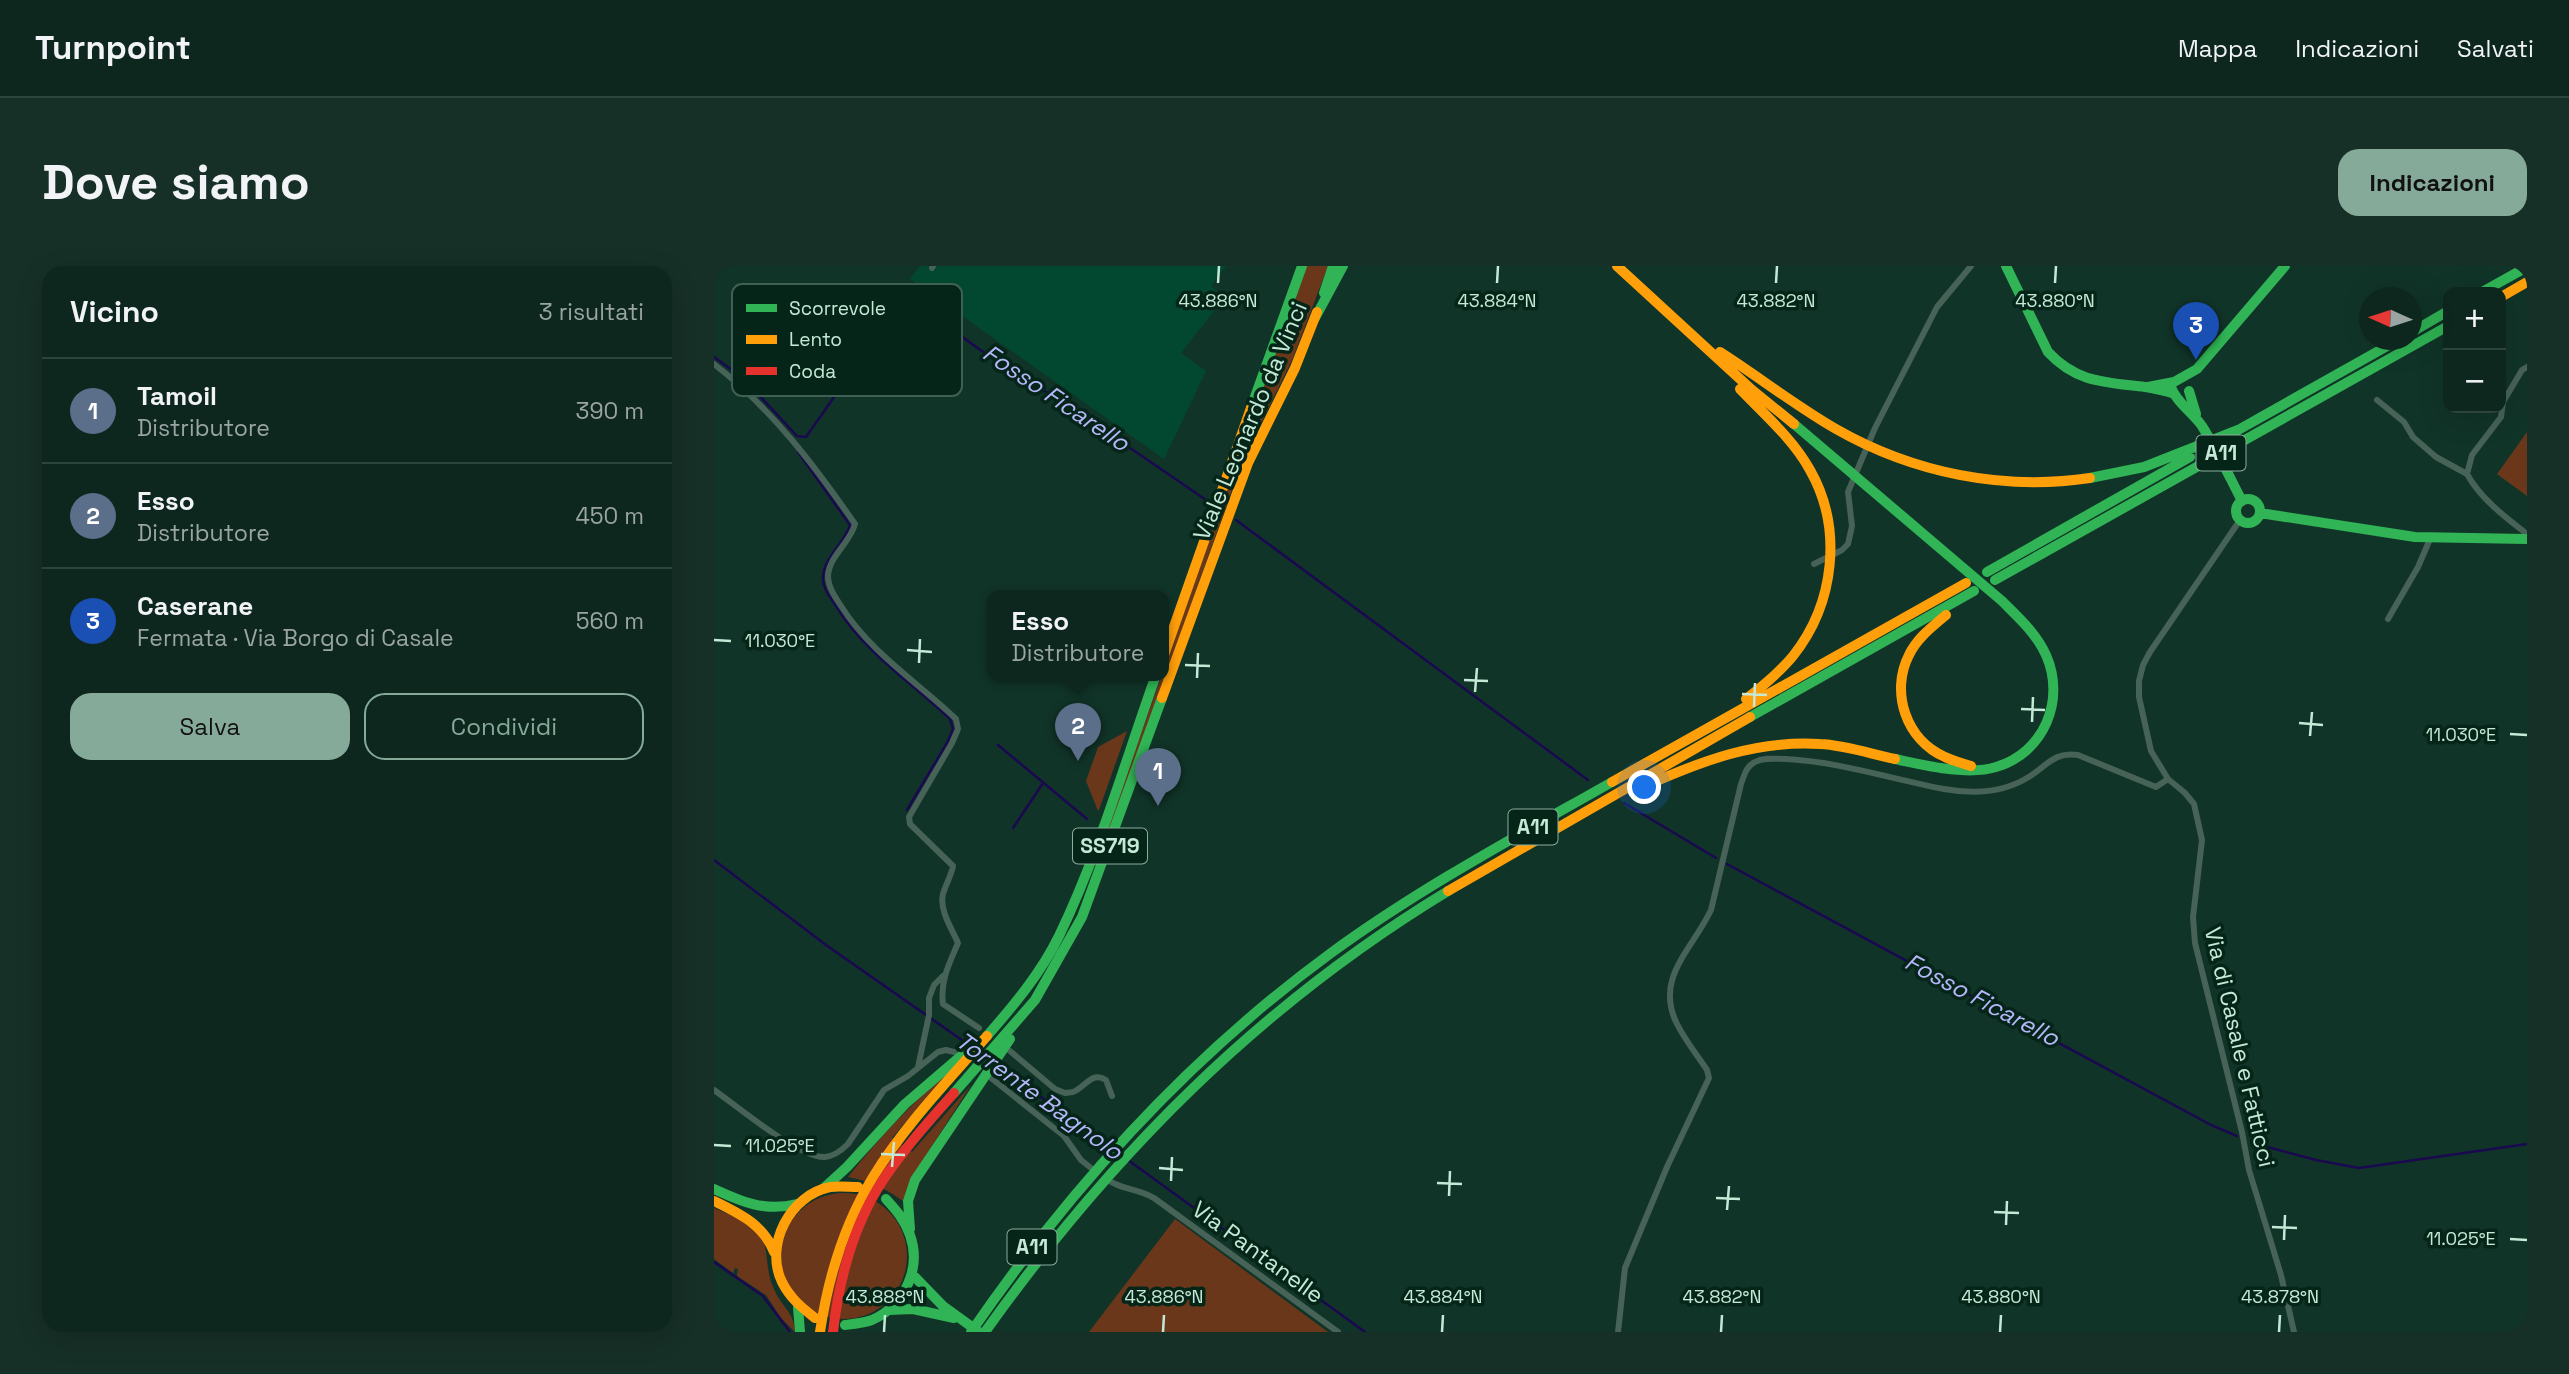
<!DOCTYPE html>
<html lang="it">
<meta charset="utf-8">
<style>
:root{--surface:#0d271e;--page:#162f27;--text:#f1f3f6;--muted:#9aa5a4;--line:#2d443c;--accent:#86aa9a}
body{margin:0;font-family:"Space Grotesk",sans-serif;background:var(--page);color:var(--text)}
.controls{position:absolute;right:21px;top:21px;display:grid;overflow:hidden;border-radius:14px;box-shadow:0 7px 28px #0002}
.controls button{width:63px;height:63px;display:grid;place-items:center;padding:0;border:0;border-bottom:2px solid var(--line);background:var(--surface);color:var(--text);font:35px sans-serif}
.compass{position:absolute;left:1645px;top:21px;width:63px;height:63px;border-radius:50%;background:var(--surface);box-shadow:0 7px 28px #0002;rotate:273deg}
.you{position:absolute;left:931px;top:522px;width:24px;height:24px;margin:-18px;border:5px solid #fff;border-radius:50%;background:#1a73e8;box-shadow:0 0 0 10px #1a73e833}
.badge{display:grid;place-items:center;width:46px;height:46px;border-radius:50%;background:var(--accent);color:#fff;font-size:23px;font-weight:700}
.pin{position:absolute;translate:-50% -58px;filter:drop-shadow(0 2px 4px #0008)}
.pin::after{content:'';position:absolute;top:37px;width:24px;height:21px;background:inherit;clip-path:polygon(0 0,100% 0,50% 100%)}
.popup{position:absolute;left:273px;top:324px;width:182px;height:91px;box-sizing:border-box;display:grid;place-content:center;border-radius:14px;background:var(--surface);filter:drop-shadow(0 2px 5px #0005);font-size:23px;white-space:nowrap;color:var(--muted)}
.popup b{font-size:26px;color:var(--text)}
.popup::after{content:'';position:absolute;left:50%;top:100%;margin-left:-14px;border:14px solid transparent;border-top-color:var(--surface)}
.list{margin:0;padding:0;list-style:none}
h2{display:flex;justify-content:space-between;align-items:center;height:91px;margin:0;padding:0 28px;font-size:30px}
h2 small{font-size:23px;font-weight:400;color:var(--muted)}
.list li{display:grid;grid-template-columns:46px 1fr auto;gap:21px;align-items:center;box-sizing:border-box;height:105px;padding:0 28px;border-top:2px solid var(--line)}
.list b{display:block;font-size:26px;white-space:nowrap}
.list p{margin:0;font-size:23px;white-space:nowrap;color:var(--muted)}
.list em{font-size:23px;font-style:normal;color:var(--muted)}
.actions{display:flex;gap:14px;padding:21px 28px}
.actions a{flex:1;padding:16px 0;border:2px solid var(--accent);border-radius:21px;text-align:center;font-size:24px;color:var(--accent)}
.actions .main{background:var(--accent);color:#111}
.map{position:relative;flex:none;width:1813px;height:1066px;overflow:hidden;border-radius:21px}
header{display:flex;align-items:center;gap:42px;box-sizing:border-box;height:98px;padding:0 35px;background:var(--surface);border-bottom:2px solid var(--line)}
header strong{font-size:33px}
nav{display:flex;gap:38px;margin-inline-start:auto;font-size:24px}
.intro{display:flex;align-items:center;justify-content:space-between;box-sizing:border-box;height:168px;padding:0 42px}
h1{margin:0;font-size:49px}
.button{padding:18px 32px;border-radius:21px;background:var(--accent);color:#111;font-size:24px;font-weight:700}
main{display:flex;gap:42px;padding:0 42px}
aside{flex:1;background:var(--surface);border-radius:21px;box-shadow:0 7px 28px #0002}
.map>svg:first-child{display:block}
</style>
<header>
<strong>Turnpoint</strong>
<nav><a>Mappa</a><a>Indicazioni</a><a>Salvati</a></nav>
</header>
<div class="intro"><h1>Dove siamo</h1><a class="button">Indicazioni</a></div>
<main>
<aside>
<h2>Vicino<small>3 risultati</small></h2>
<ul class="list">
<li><span class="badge" style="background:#5c6f8a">1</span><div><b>Tamoil</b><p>Distributore</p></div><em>390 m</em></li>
<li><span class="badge" style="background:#5c6f8a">2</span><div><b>Esso</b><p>Distributore</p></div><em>450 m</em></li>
<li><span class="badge" style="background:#1a4fb4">3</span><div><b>Caserane</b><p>Fermata · Via Borgo di Casale</p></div><em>560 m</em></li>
</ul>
<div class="actions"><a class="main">Salva</a><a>Condividi</a></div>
</aside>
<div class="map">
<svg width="1813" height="1066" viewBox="0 0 1813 1066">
<rect width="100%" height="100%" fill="#113428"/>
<path fill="#024831" d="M206 0H512L497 20 511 31 467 87 492 105 450 193 196 13Z"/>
<path fill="#6a371b" d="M593 0H614L579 92 528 196 383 600 380 599 448 409H450V403Z
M1813 166V230L1783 208Z
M413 465 385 544 384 545 372 515 384 481Z
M236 804 178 872 198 886 257 819 196 914 189 935C171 922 155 915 134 911 165 872 198 837 236 804Z
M67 990a63 63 0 1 1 126 0a63 63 0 1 1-126 0Z
M0 942C18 950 46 959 51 980 54 995 53 1009 60 1023 67 1041 80 1045 81 1066L67 1052 52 1029 23 1010 24 1003 21 1002 19 1007 0 993Z
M461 953 614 1066H375Z"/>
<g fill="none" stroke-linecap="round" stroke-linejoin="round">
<path stroke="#1a0850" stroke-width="2.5" d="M0 91 29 112 83 170 92 171 191 30 293 103 349 136 495 236
M84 186 136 259C131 277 110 291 109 311 108 321 116 331 122 340 151 387 197 416 236 453L239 463 233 477 193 544
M522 254 874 514
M284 479 373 553
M910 537 1002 592
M299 562 329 517
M0 594 112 679 255 779
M1013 598 1497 859 1523 870
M283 799 397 882
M1538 877 1602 894 1645 902 1813 878
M414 894 651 1066
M0 996 49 1030 76 1066"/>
<path stroke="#476257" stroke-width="6" d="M218 2 219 0
M0 98C58 143 100 199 141 258 136 277 115 290 114 310 114 321 121 331 127 340 156 386 202 415 242 453L244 463 238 477 195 551 196 558 239 600C237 610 232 618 229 628 225 644 238 663 244 677 235 698 226 715 229 738L265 762
M1813 101 1808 104 1789 136 1787 151 1758 189 1753 208C1766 232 1791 251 1813 268
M1663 134 1690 156 1699 171 1722 191 1753 208
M1526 254 1436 386 1429 399 1425 415V431L1437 485 1454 513 1471 527 1480 538 1488 574 1479 651 1481 677 1528 866 1535 904 1567 1009 1580 1066
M1100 298 1128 284 1134 278 1138 260 1134 226 1161 162 1223 41 1257 0
M1674 353 1704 301 1716 273
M296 785 341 823 351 827 359 826C372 821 377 805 392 814L398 830
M204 801 215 749V732L220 719 229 710
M277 812 350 870 367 894 382 906
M0 824C23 840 86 893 111 891 121 890 128 884 134 878L170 824 194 810 224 786 232 784 240 786
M391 912C406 924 424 922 440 932L624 1066
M904 1066 911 1002 953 901 995 812 993 804C983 789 971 774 963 758 940 712 978 684 997 644L1027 518C1030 510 1032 500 1041 496 1050 491 1062 493 1072 493 1127 496 1177 513 1230 523 1258 528 1288 527 1313 512 1332 501 1340 485 1364 489L1442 521 1454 513"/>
<path stroke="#30b455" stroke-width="10" d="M1292 0 1334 86C1363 117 1391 116 1431 121 1440 122 1449 125 1458 127
M1768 26 1813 1
M610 27 619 0
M601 52 629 0
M1698 66 1734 45
M1434 121 1460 116 1483 103 1571 0
M1457 121C1462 136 1479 147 1488 160 1503 184 1515 210 1528 235
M1475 125 1482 148
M537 142 588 0
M1080 158 1288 335C1305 352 1322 367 1332 389 1352 434 1330 487 1282 501 1253 510 1210 499 1181 493
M1517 168 1684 74
M1376 212 1430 201 1524 164
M1522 245a12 12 0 1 1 24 0a12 12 0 1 1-24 0Z
M1546 247 1701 271 1813 273
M1273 306 1476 191
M1281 314 1734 60
M1036 451 1260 325
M273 770C300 739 327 707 345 670 385 587 411 496 442 409
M240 827 321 734 368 651 448 432
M0 923C28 936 51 946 83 938
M109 923 133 901 191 838 262 777
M196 963 194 935 201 914 296 773
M198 1008 229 1040 265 1066
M84 1041 86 1066
M175 1044 199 1043 240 1052
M131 1059C140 1058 150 1057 158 1054 190 1040 208 1003 196 969 191 954 182 944 172 933
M257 1066C357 921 475 791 617 687 706 622 803 570 898 516
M271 1066C398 888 546 739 734 625"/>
<path stroke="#ff9f0a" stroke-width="10" d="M903 0 1038 124 1080 158
M1787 31 1813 16
M1006 86C1045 111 1082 140 1122 163 1199 207 1289 225 1376 212
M1026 123C1050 148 1079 173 1096 204 1129 262 1121 337 1079 390 1065 407 1049 420 1032 433
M1232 349C1218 361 1203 372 1195 389 1176 426 1192 474 1231 491 1239 495 1248 497 1257 500
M450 389 537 142
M448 432 534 197 581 102 603 46
M898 516 1252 317
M929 521C987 495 1042 474 1106 478 1131 479 1157 488 1181 493
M734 625 1036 451
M0 935C26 948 49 958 60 986
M101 1052C87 1041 76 1032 68 1016 50 979 76 929 116 921 125 920 135 921 144 921
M106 1066C114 1012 131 957 159 911 191 859 234 815 273 770"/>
<path stroke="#e5322d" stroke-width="10" d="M119 1066C125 1014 140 958 169 914 190 883 215 855 240 827"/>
</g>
<path fill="none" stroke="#c5e9d7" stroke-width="2.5" d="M504 17 505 0M783 17 784 0M1062 17 1063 0M1341 17 1342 0M0 374 17 375M193 384 218 386M205 397 206 373M471 399 496 400M483 412 484 387M750 414 774 415M761 426 763 402M1028 428 1053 429M1040 441 1041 417M1307 443 1331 444M1318 456 1319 431M1585 457 1609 459M1796 468 1813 469M1596 470 1598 446M0 879 17 880M167 888 191 889M178 901 180 876M445 902 469 904M457 915 458 891M723 917 748 918M735 930 736 905M1002 932 1026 933M1013 944 1015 920M1280 946 1305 947M1292 959 1293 935M1558 961 1583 962M1796 973 1813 974M1570 974 1571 949M170 1066 171 1049M449 1066 450 1049M728 1066 729 1049M1007 1066 1008 1049M1286 1066 1287 1049M1565 1066 1566 1049"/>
<g text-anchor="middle" stroke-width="7" stroke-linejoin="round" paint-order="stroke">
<g fill="#052519" stroke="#8bae9e" stroke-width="2">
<rect x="1482.5" y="169.5" width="49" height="35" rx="5"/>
<rect x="794.5" y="543.5" width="49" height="35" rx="5"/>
<rect x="359" y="562.5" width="74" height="35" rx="5"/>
<rect x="293.5" y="963.5" width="49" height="35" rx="5"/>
</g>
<g font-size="21" font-weight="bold" fill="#c5e9d7">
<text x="1507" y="194">A11</text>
<text x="819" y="568">A11</text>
<text x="396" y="587">SS719</text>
<text x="318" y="988">A11</text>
</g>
<g font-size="23" fill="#c5e9d7" stroke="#052519">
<text transform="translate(536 155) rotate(-67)" y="8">Viale Leonardo da Vinci</text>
<text transform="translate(1526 781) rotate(77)" y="8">Via di Casale e Fatticci</text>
<text transform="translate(544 986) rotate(36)" y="8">Via Pantanelle</text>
</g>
<g font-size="24" font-style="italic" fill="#b6b7fa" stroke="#052519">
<text transform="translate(342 132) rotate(34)" y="8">Fosso Ficarello</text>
<text transform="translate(1268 734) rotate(28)" y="8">Fosso Ficarello</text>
<text transform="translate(325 830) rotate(36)" y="8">Torrente Bagnolo</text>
</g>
</g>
<rect x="18" y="18" width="230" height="112" rx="10" fill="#052519" stroke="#3f6052" stroke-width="2"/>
<rect x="32" y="38" width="31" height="8" fill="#30b455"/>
<rect x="32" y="69" width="31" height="9" fill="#ff9f0a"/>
<rect x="32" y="101" width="31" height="8" fill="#e5322d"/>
<g font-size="19" fill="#c5e9d7">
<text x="75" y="49">Scorrevole</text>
<text x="75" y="80">Lento</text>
<text x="75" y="112">Coda</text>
</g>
<g font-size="18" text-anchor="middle" fill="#c5e9d7" stroke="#052519" stroke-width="7" stroke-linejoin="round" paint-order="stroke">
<text x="504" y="41">43.886°N</text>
<text x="783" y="41">43.884°N</text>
<text x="1062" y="41">43.882°N</text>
<text x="1341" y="41">43.880°N</text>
<text x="66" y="381">11.030°E</text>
<text x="1747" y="475">11.030°E</text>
<text x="66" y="886">11.025°E</text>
<text x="1747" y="979">11.025°E</text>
<text x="171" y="1037">43.888°N</text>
<text x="450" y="1037">43.886°N</text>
<text x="729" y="1037">43.884°N</text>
<text x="1008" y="1037">43.882°N</text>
<text x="1287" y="1037">43.880°N</text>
<text x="1566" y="1037">43.878°N</text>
</g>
</svg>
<div class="controls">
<button>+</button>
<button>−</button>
</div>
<svg class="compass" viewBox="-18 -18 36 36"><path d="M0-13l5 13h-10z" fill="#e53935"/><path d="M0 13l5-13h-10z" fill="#9aa5a4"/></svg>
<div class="you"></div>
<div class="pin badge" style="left:444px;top:540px;background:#5c6f8a">1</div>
<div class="pin badge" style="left:364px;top:495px;background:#5c6f8a">2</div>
<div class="popup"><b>Esso</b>Distributore</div>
<div class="pin badge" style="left:1482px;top:94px;background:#1a4fb4">3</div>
</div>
</main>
